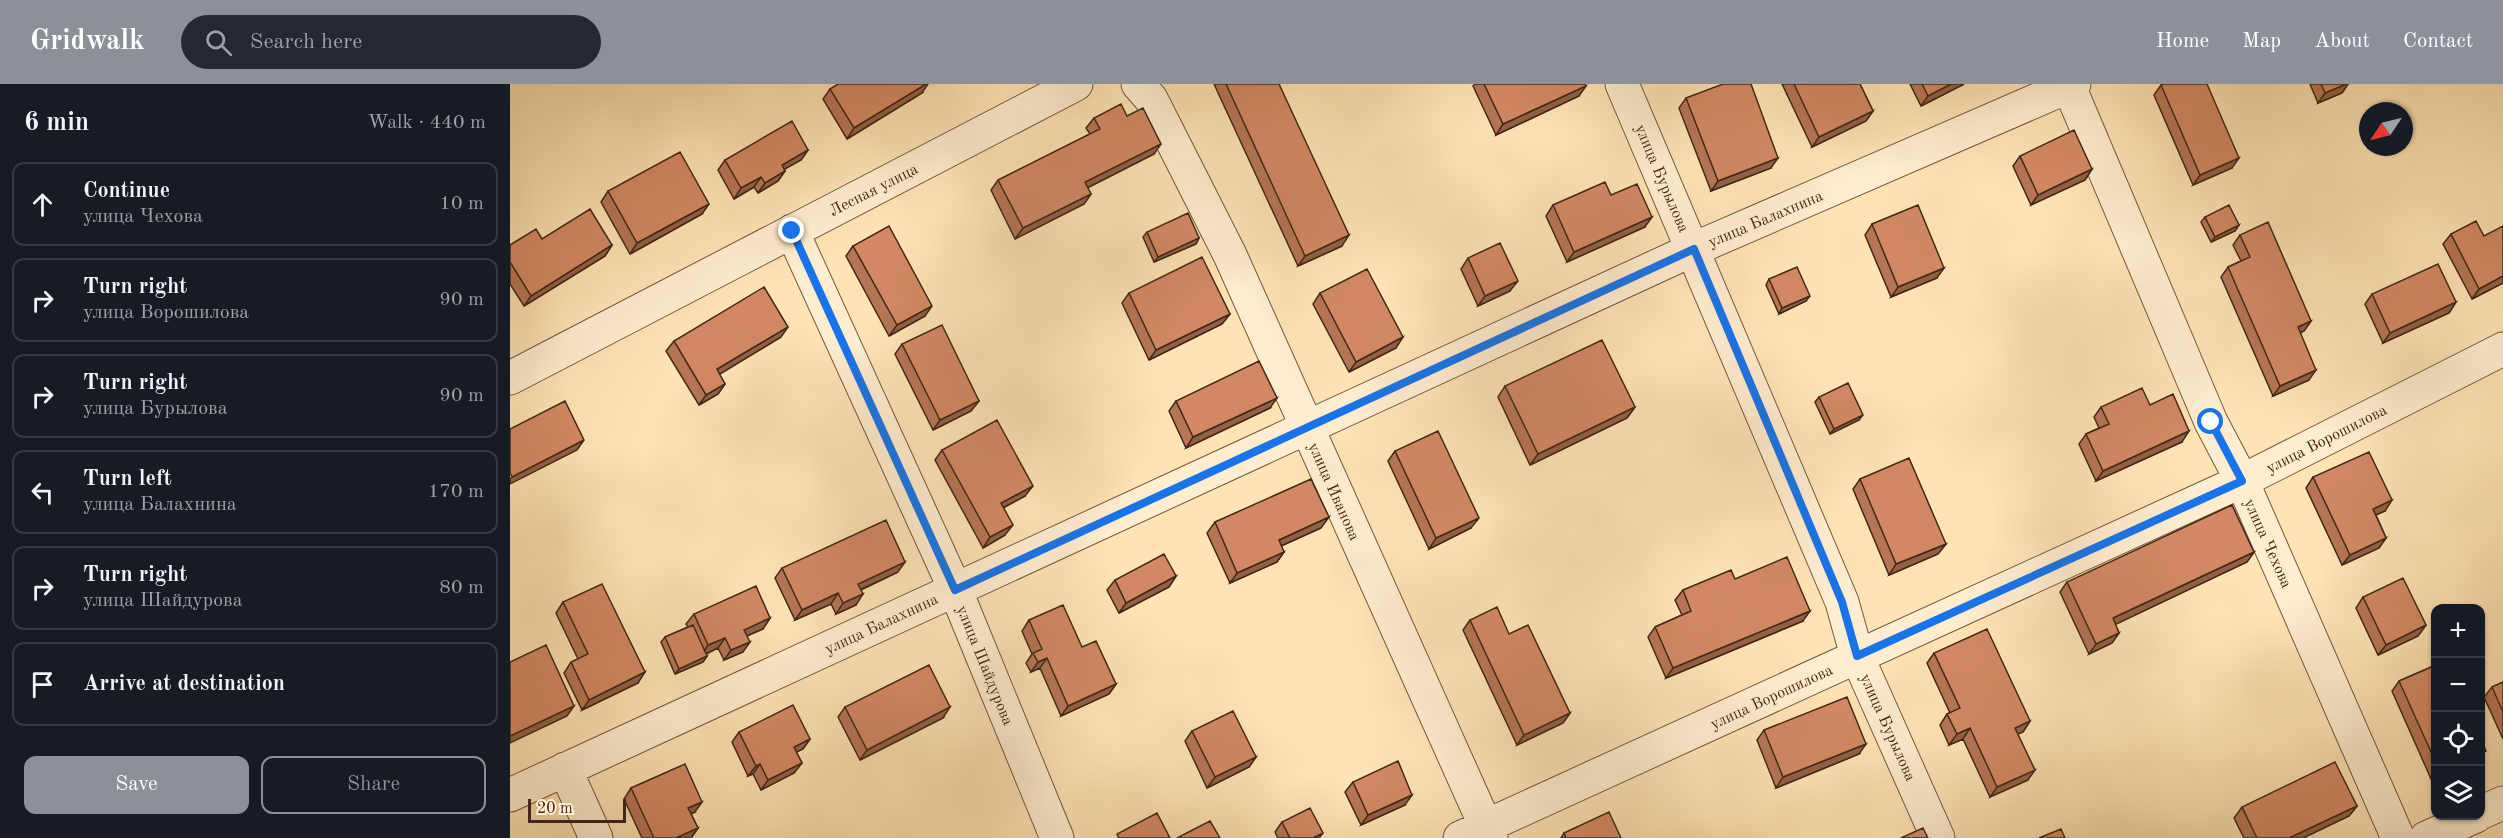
<!DOCTYPE html>
<meta charset="utf-8">
<style>
:root{--surface:#171b24;--page:#242831;--text:#f1f3f6;--muted:#9ea1a6;--line:#363941;--accent:#8c9099}
body{margin:0;font-family:"Old Standard TT",serif;background:var(--page);color:var(--text)}
.controls{position:absolute;right:18px;bottom:18px;display:grid;overflow:hidden;border-radius:12px;box-shadow:0 2px 4px #0004}
.controls button{width:54px;height:54px;display:grid;place-items:center;padding:0;border:0;border-bottom:2px solid var(--line);background:var(--surface);color:var(--text);font:30px sans-serif}
.compass{position:absolute;left:1849px;top:18px;width:54px;height:54px;border-radius:50%;background:var(--surface);box-shadow:0 2px 4px #0004;rotate:235deg}
.scale{position:absolute;left:18px;bottom:15px;width:98px;box-sizing:border-box;padding-left:6px;border:3px solid #432815;border-top:0;font-size:16px;line-height:21px;white-space:nowrap;color:#432815;-webkit-text-stroke:4px #ffedcf;paint-order:stroke}
.stop{position:absolute;width:18px;height:18px;margin:-14px;border:4px solid #1a73e8;border-radius:50%;background:#fff}
.stop.end{background:#1a73e8;border-color:#fff;box-shadow:0 2px 6px #0008}
.list{margin:0;padding:0;list-style:none}
h2{display:flex;justify-content:space-between;align-items:center;height:78px;margin:0;padding:0 24px;font-size:26px}
h2 small{font-size:20px;font-weight:400;color:var(--muted)}
.list li{display:grid;grid-template-columns:39px 1fr auto;gap:18px;align-items:center;box-sizing:border-box;height:84px;margin:0 12px 12px;padding:0 12px;border:2px solid var(--line);border-radius:12px}
.list b{display:block;font-size:22px;white-space:nowrap}
.list p{margin:0;font-size:20px;white-space:nowrap;color:var(--muted)}
.list em{font-size:20px;font-style:normal;color:var(--muted)}
.actions{display:flex;gap:12px;padding:18px 24px}
.actions a{flex:1;padding:14px 0;border:2px solid var(--accent);border-radius:12px;text-align:center;font-size:21px;color:var(--accent)}
.actions .main{background:var(--accent);color:#fff}
.icon{flex:none;width:33px;height:33px;fill:none;stroke:currentColor;stroke-width:2;stroke-linecap:round;stroke-linejoin:round}
.map{position:relative;flex:none;width:1993px;height:754px;overflow:hidden}
header{display:flex;align-items:center;gap:36px;box-sizing:border-box;height:84px;padding:0 30px;background:var(--accent);color:#fff}
header strong{font-size:28px}
nav{display:flex;gap:33px;margin-inline-start:auto;font-size:21px}
.search{width:420px;height:54px;background:var(--page);display:flex;align-items:center;gap:15px;box-sizing:border-box;padding:0 21px;border-radius:33px;color:var(--muted);font-size:22px}
main{display:flex}
aside{flex:1;background:var(--surface)}
.map>svg:first-child{display:block}
</style>
<header>
<strong>Gridwalk</strong>
<div class="search"><svg class="icon" aria-label="search" viewBox="0 0 24 24"><circle cx="10" cy="10" r="6"/><path d="M15 15l6 6"/></svg>Search here</div>
<nav><a>Home</a><a>Map</a><a>About</a><a>Contact</a></nav>
</header>
<main>
<aside>
<h2>6 min<small>Walk · 440 m</small></h2>
<ul class="list">
<li><svg class="icon" aria-label="ahead" viewBox="0 0 24 24"><path d="M12 20V5M6 11l6-6 6 6"/></svg><div><b>Continue</b><p>улица Чехова</p></div><em>10 m</em></li>
<li><svg class="icon" aria-label="right" viewBox="0 0 24 24"><path d="M7 20v-9h11M14 6l5 5-5 5"/></svg><div><b>Turn right</b><p>улица Ворошилова</p></div><em>90 m</em></li>
<li><svg class="icon" aria-label="right" viewBox="0 0 24 24"><path d="M7 20v-9h11M14 6l5 5-5 5"/></svg><div><b>Turn right</b><p>улица Бурылова</p></div><em>90 m</em></li>
<li><svg class="icon" aria-label="left" viewBox="0 0 24 24"><path d="M17 20v-9H6M10 6l-5 5 5 5"/></svg><div><b>Turn left</b><p>улица Балахнина</p></div><em>170 m</em></li>
<li><svg class="icon" aria-label="right" viewBox="0 0 24 24"><path d="M7 20v-9h11M14 6l5 5-5 5"/></svg><div><b>Turn right</b><p>улица Шайдурова</p></div><em>80 m</em></li>
<li><svg class="icon" aria-label="arrive" viewBox="0 0 24 24"><path d="M6 21V4h12l-3 4 3 4H6"/></svg><div><b>Arrive at destination</b></div></li>
</ul>
<div class="actions"><a class="main">Save</a><a>Share</a></div>
</aside>
<div class="map">
<svg width="1993" height="754" viewBox="0 0 1993 754">
<rect width="100%" height="100%" fill="#ffe3b5"/>
<filter id="stains"><feTurbulence type="fractalNoise" baseFrequency=".00333" numOctaves="4"/><feColorMatrix values="0 0 0 0 .2 0 0 0 0 .09 0 0 0 0 .02 0 0 0 .5 -.17"/></filter>
<radialGradient id="worn" r=".72"><stop offset=".6" stop-color="#630" stop-opacity="0"/><stop offset="1" stop-color="#630" stop-opacity=".3"/></radialGradient>
<g fill="none" stroke-linecap="round" stroke-linejoin="round">
<defs>
<path id="minor" d="M628 0 641 15 720 171 981 754
M1112 0 1332 518 1347 572 1428 754
M1558 0 1701 338 1732 397 1888 754
M282 147 445 505 547 754
M0 294 566 0
M55 685 86 754
M0 711 1184 165 1564 0
M1970 729 1993 719
M950 754 1732 397 1993 265
M1916 754 1966 732"/>
</defs>
<use href="#minor" stroke="#72573d" stroke-width="35"/>
<use href="#minor" stroke="#ffedcf" stroke-width="33"/>
</g>
<path fill="#b57556" stroke="#432815" stroke-width="1.5" d="M704 0H769L832 162 788 182Z
M965 0H1075L1069 12 986 51 963 2Z
M1272 0H1350L1363 27 1356 37 1302 63Z
M1400 0H1454L1411 22Z
M1800 0H1838L1832 9 1808 19Z
M1651 1 1722 84 1683 101 1644 11Z
M320 5 412 9 337 55 313 15Z
M1176 14 1261 84 1201 107 1169 24Z
M617 32 644 70 577 104 581 110 574 120 505 155 481 106 488 96 580 50 576 44 584 34Z
M298 66 291 76 274 85 275 87 268 97 248 109 244 103 224 115 208 86 215 76Z
M1510 72 1582 85 1575 96 1521 121 1503 82Z
M98 107 192 130 120 170 91 118Z
M1101 111 1135 143 1057 178 1036 132 1043 121Z
M1695 133 1729 141 1725 147 1701 158 1691 138Z
M1362 140 1427 194 1381 213 1355 151Z
M637 148 689 154 686 160 644 178 633 153Z
M1941 150 1993 199 1962 215 1933 160Z
M1730 151 1801 237 1794 247 1790 249 1799 296 1763 312 1711 193 1718 183 1731 177 1723 161Z
M32 155 102 161 95 172 14 222 0 200V161Z
M343 162 415 232 379 252 336 172Z
M958 174 1000 207 968 222 951 185Z
M1259 195 1296 217 1269 230 1256 201Z
M619 209 720 230 712 240 639 276 612 219Z
M810 209 886 264 839 288 803 220Z
M1862 210 1946 218 1939 229 1873 259 1855 220Z
M271 253 209 290 215 300 208 310 189 321 156 267 164 257Z
M392 260 469 317 461 327 423 346 385 270Z
M995 302 1125 323 1117 334 1020 381 988 313Z
M1309 313 1349 336 1320 350 1305 318Z
M666 317 760 324 676 364 659 327Z
M1640 321 1672 358 1586 397 1569 360 1576 350 1589 344 1584 333 1591 323Z
M432 366 515 412 493 424 495 451 473 464 425 376Z
M885 367 961 444 919 465 878 377Z
M1803 393 1875 427 1866 431 1876 454 1869 464 1832 481 1796 404Z
M1350 395 1436 460 1428 470 1379 491 1343 405Z
M705 438 811 444 771 462 774 468 767 478 720 499 697 449Z
M1744 468 1737 478 1605 540 1609 549 1602 559 1579 570 1550 508 1557 498Z
M272 484 388 488 351 506 346 521 326 530 321 520 285 536 265 494Z
M666 492 659 503 609 529 597 506 605 496Z
M1225 495 1293 537 1156 594 1138 553 1145 543 1172 531 1165 516 1173 506Z
M1853 513 1916 541 1908 552 1868 571 1846 524Z
M53 518 128 599 72 626 54 589 61 578 68 575 46 529Z
M184 530 260 534 253 545 237 552 233 568 214 576 208 564 196 570 197 572 193 578 165 590 151 558 155 553 178 543 176 540Z
M519 536 572 563 606 600 599 610 551 632 530 584 521 588 516 579 522 570 512 547Z
M960 536 999 550 1060 629 1053 639 1007 661 953 546Z
M1424 569 1520 637 1513 648 1508 650 1518 696 1480 713 1453 655 1439 661 1430 641 1437 630 1440 629 1417 579Z
M1926 581V696L1922 697 1882 607 1889 597Z
M1993 598V655L1974 613 1982 603Z
M335 623 433 634 350 676 328 633Z
M1254 646 1349 670 1266 704 1247 656Z
M682 647 746 673 739 683 697 704 675 657Z
M229 648 300 655 293 665 286 668 292 679 284 689 251 706 243 690 238 692 222 658Z
M843 698 895 721 851 741 835 708Z
M121 704 185 728 181 730 188 744 181 754H132L114 715Z
M1847 722 1839 732 1793 754H1734L1724 734 1732 723Z
M772 738 809 754H768L765 748Z
M1054 749 1111 754H1051Z"/>
<path fill="#935f46" stroke="#432815" stroke-width="1.5" d="M416 0H418L412 9 337 55 344 44Z
M1441 0H1454L1411 22 1418 12Z
M1836 0H1838L1832 9 1808 19 1815 9Z
M1076 2 1069 12 986 51 993 40Z
M1363 27 1356 37 1302 63 1309 53Z
M651 60 644 70 567 109 575 98Z
M298 66 291 76 264 91 272 81Z
M1268 74 1261 84 1201 107 1208 97Z
M1729 74 1722 84 1683 101 1690 91Z
M1582 85 1575 96 1521 121 1528 111Z
M275 87 268 97 248 109 255 99Z
M251 93 244 103 224 115 231 104Z
M581 110 574 120 505 155 513 144Z
M199 120 192 130 120 170 127 159Z
M1142 133 1135 143 1057 178 1064 168Z
M1729 141 1725 147 1701 158 1705 153Z
M839 151 832 162 788 182 795 172Z
M689 154 686 160 644 178 648 173Z
M102 161 95 172 14 222 21 212Z
M1434 184 1427 194 1381 213 1388 203Z
M1993 192V199L1962 215 1969 205Z
M1008 197 1000 207 968 222 975 212Z
M1300 212 1296 217 1269 230 1272 224Z
M1946 218 1939 229 1873 259 1880 249Z
M422 222 415 232 379 252 387 241Z
M720 230 712 240 639 276 646 266Z
M1801 237 1794 247 1780 253 1788 243Z
M278 243 271 253 200 296 207 285Z
M893 253 886 264 839 288 846 278Z
M1806 286 1799 296 1763 312 1770 302Z
M215 300 208 310 189 321 196 311Z
M767 314 760 324 676 364 683 353Z
M469 317 461 327 423 346 430 336Z
M1125 323 1117 334 1020 381 1028 370Z
M1353 331 1349 336 1320 350 1324 345Z
M1679 347 1672 358 1586 397 1593 387Z
M74 356 67 366 0 400V395L2 393Z
M523 402 515 412 483 429 491 419Z
M1882 416 1875 427 1856 435 1863 425Z
M819 433 811 444 762 466 769 456Z
M969 434 961 444 919 465 926 454Z
M503 441 495 451 473 464 480 453Z
M1876 454 1869 464 1832 481 1840 471Z
M1436 460 1428 470 1379 491 1386 480Z
M774 468 767 478 720 499 727 489Z
M1744 468 1737 478 1596 545 1603 534Z
M395 478 388 488 341 510 348 500Z
M666 492 659 503 609 529 616 519Z
M328 509 321 520 285 536 292 526Z
M353 510 346 521 326 530 333 519Z
M1300 527 1293 537 1156 594 1163 584Z
M260 534 253 545 227 556 234 546Z
M1916 541 1908 552 1868 571 1876 561Z
M1609 549 1602 559 1579 570 1586 560Z
M215 554 208 564 191 572 198 561Z
M240 558 233 568 214 576 221 566Z
M197 572 193 578 165 590 169 585Z
M537 574 530 584 521 588 528 578Z
M135 588 128 599 72 626 79 616Z
M606 600 599 610 551 632 558 622Z
M64 622 57 632 0 659V652Z
M440 623 433 634 350 676 357 666Z
M1060 629 1053 639 1007 661 1014 651Z
M1520 637 1513 648 1498 654 1505 644Z
M1460 644 1453 655 1439 661 1447 650Z
M300 655 293 665 276 673 284 663Z
M1356 660 1349 670 1266 704 1273 693Z
M746 673 739 683 697 704 705 693Z
M292 679 284 689 251 706 258 696Z
M250 680 243 690 238 692 246 682Z
M1525 686 1518 696 1480 713 1487 703Z
M902 711 895 721 851 741 858 731Z
M192 718 185 728 171 734 178 724Z
M1847 722 1839 732 1793 754H1779Z
M188 744 181 754H166Z
M813 749 809 754H803Z"/>
<path fill="#d28864" stroke="#432815" stroke-width="1.5" d="M328 0H416L344 44 320 5Z
M716 0H769L839 151 795 172Z
M974 0H1075L1076 2 993 40Z
M1213 0H1241L1268 74 1208 97 1176 14Z
M1284 0H1350L1363 27 1309 53Z
M1412 0H1441L1418 12Z
M1654 0H1697L1729 74 1690 91 1651 1Z
M1811 0H1836L1815 9Z
M611 20 617 32 633 24 651 60 575 98 581 110 513 144 488 96 590 45 584 34Z
M282 37 298 66 272 81 275 87 255 99 251 93 231 104 215 76Z
M1564 46 1582 85 1528 111 1510 72Z
M170 68 199 120 127 159 98 107Z
M1095 98 1101 111 1127 100 1142 133 1064 168 1043 121Z
M1408 121 1434 184 1388 203 1362 140Z
M1719 121 1729 141 1705 153 1695 133Z
M80 125 102 161 21 212 0 178V161L26 145 32 155Z
M678 129 689 154 648 173 637 148Z
M1966 137 1974 152 1993 142V192L1969 205 1941 150Z
M1758 138 1801 237 1788 243 1806 286 1770 302 1718 183 1740 173 1730 151Z
M379 142 422 222 387 241 343 162Z
M990 159 1008 197 975 212 958 174Z
M692 173 720 230 646 266 619 209Z
M1928 180 1946 218 1880 249 1862 210Z
M1287 183 1300 212 1272 224 1259 195Z
M857 185 893 253 846 278 810 209Z
M254 203 278 243 207 285 215 300 196 311 164 257Z
M432 241 469 317 430 336 392 260Z
M1092 256 1125 323 1028 370 995 302Z
M749 277 767 314 683 353 666 317Z
M1338 299 1353 331 1324 345 1309 313Z
M1632 304 1640 321 1663 310 1679 347 1593 387 1576 350 1599 340 1591 323Z
M55 317 74 356 2 393 0 389V345Z
M487 336 523 402 491 419 503 441 480 453 432 366Z
M928 347 969 434 926 454 885 367Z
M1859 368 1882 416 1863 425 1876 454 1840 471 1803 393Z
M1399 374 1436 460 1386 480 1350 395Z
M801 395 819 433 769 456 774 468 727 489 705 438Z
M1722 421 1744 468 1603 534 1609 549 1586 560 1557 498Z
M376 436 395 478 348 500 353 510 333 519 328 509 292 526 272 484Z
M654 470 666 492 616 519 605 496Z
M1277 473 1300 527 1163 584 1145 543 1181 527 1173 506 1221 486 1225 495Z
M1893 494 1916 541 1876 561 1853 513Z
M92 500 135 588 79 616 61 578 78 570 53 518Z
M246 502 260 534 234 546 240 558 221 566 215 554 198 561 184 530Z
M553 521 572 563 586 557 606 600 558 622 537 574 528 578 523 569 532 565 519 536Z
M987 523 999 550 1018 541 1060 629 1014 651 960 536Z
M183 541 197 572 169 585 155 553Z
M1477 545 1520 637 1505 644 1525 686 1487 703 1460 644 1447 650 1437 630 1450 624 1424 569Z
M36 561 64 622 0 652V578Z
M419 581 440 623 357 666 335 623Z
M1926 581V679L1889 597Z
M1993 598V628L1982 603Z
M1337 613 1356 660 1273 693 1254 646Z
M283 621 300 655 284 663 292 679 258 696 250 680 246 682 229 648Z
M723 627 746 673 705 693 682 647Z
M1971 655 1976 667 1971 669Z
M888 677 902 711 858 731 843 698Z
M1825 678 1847 722 1779 754H1747L1732 723Z
M175 680 192 718 178 724 188 744 166 754H144L121 704Z
M800 724 813 749 803 754H780L772 738Z
M1099 728 1111 754H1056L1054 749Z
M647 729 660 754H609L607 750Z
M700 737 710 754H667Z
M1413 744 1418 754H1391Z
M1551 745 1555 754H1529Z"/>
<g fill="none" stroke-linecap="round" stroke-linejoin="round">
<path stroke="#1a73e8" stroke-width="8" d="M282 147 445 506 1184 165 1332 518 1347 572 1732 397 1701 338"/>
</g>
<g text-anchor="middle" stroke-width="5" stroke-linejoin="round" paint-order="stroke">
<g font-size="16" fill="#432815" stroke="#ffedcf">
<text transform="translate(1153 94) rotate(67)" y="6">улица Бурылова</text>
<text transform="translate(363 105) rotate(-27)" y="6">Лесная улица</text>
<text transform="translate(1255 134) rotate(-23)" y="6">улица Балахнина</text>
<text transform="translate(1816 354) rotate(-27)" y="6">улица Ворошилова</text>
<text transform="translate(825 407) rotate(66)" y="6">улица Иванова</text>
<text transform="translate(1759 459) rotate(66)" y="6">улица Чехова</text>
<text transform="translate(371 539) rotate(-25)" y="6">улица Балахнина</text>
<text transform="translate(476 581) rotate(68)" y="6">улица Шайдурова</text>
<text transform="translate(1261 612) rotate(-25)" y="6">улица Ворошилова</text>
<text transform="translate(1379 643) rotate(66)" y="6">улица Бурылова</text>
</g>
</g>
<rect width="100%" height="100%" filter="url(#stains)"/>
<rect width="100%" height="100%" fill="url(#worn)"/>
</svg>
<div class="controls">
<button>+</button>
<button>−</button>
<button><svg class="icon" aria-label="locate" viewBox="0 0 24 24"><circle cx="12" cy="12" r="6"/><path d="M12 2v4M12 18v4M2 12h4M18 12h4"/></svg></button>
<button><svg class="icon" aria-label="layers" viewBox="0 0 24 24"><path d="M12 4l9 5-9 5-9-5zM3 14l9 5 9-5"/></svg></button>
</div>
<svg class="compass" viewBox="-18 -18 36 36"><path d="M0-13l5 13h-10z" fill="#e53935"/><path d="M0 13l5-13h-10z" fill="#9ea1a6"/></svg>
<div class="scale">20 m</div>
<div class="stop" style="left:1701px;top:338px"></div>
<div class="stop end" style="left:282px;top:147px"></div>
</div>
</main>
